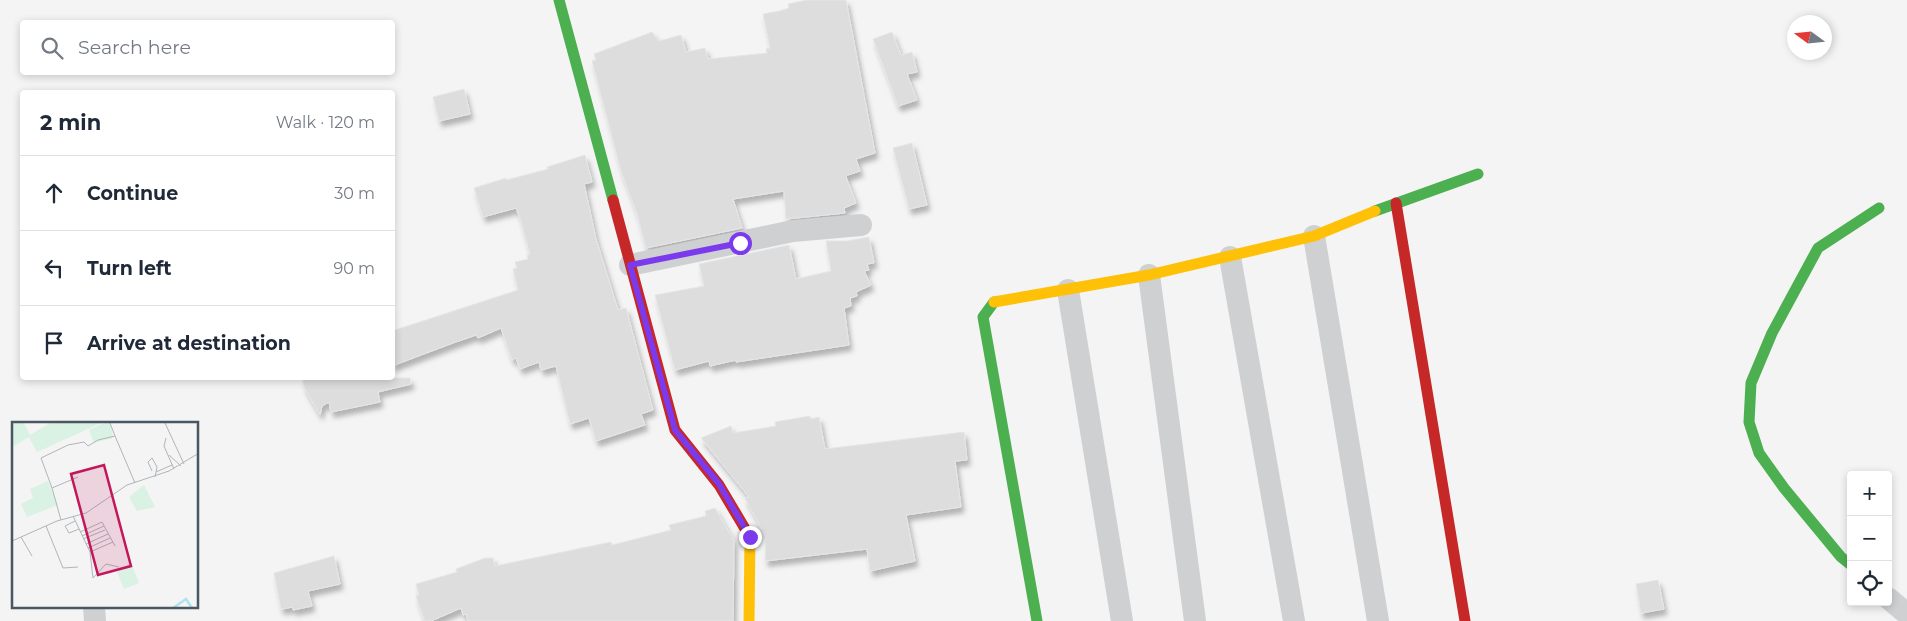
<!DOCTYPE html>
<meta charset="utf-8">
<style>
:root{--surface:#fff;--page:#f2f2f3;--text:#1f2937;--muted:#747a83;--line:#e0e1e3}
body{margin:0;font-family:Montserrat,sans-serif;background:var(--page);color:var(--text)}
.controls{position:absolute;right:15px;bottom:15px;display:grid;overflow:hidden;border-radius:5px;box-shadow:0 2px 8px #0003}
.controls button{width:45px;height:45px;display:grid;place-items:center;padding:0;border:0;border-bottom:1px solid var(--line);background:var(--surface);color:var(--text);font:25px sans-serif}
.compass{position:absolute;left:1787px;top:15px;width:45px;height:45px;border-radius:50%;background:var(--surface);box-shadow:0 2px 8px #0003;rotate:285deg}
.stop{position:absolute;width:15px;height:15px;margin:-11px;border:4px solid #7c3aed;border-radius:50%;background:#fff}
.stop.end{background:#7c3aed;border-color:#fff;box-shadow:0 1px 5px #0008}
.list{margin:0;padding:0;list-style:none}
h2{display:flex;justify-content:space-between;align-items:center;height:65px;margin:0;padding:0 20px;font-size:21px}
h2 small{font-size:16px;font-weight:400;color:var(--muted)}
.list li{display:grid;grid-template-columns:32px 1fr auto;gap:15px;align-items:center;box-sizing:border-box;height:75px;padding:0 20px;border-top:1px solid var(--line)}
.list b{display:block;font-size:19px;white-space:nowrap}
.list em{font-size:16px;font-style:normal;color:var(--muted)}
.icon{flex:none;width:28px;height:28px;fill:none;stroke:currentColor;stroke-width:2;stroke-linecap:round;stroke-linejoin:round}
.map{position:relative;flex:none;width:1907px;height:621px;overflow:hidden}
.search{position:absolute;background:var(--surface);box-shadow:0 2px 8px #0003;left:20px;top:20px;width:375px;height:55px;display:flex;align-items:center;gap:12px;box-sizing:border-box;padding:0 18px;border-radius:5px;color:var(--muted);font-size:19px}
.panel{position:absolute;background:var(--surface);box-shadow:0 2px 8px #0003;left:20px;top:90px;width:375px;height:290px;border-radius:5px}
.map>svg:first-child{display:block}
</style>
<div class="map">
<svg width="1907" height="621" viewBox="0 0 1907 621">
<defs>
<filter id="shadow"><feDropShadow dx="3" dy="5.5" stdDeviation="2.5" flood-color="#0004"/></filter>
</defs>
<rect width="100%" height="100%" fill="#f4f4f4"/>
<path fill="#ddddde" stroke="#e5e6e7" filter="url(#shadow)" d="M807 0H846L875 153 856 159 860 171 848 175 846 177 856 203 844 208 845 213 786 219 784 191 733 199 742 228 646 248 637 214 621 171 592 61 596 60 594 54 652 32 659 41 681 35 686 52 705 48 708 59 767 53 766 49 770 48 763 14 779 11 789 8 788 4Z
M892 32 901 55 912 52 917 72 907 74 917 100 898 106 873 39Z
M464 89 470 114 439 121 433 97Z
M912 143 927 205 909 209 893 148Z
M585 155 592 182 584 184 596 239 618 310 626 308 653 410 641 414 645 425 596 441 589 418 570 424 556 366 541 370 539 362 520 369 516 358 512 360 501 328 478 338 476 335 453 343 392 366V331L518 290 513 269 517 268 515 262 528 259 527 255 530 254 520 218 516 208 483 217 474 188 506 178V180L548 169 547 167Z
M869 237 874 263 867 264 869 270 864 271 871 285 856 292 857 296 850 298 851 306 844 308 849 345 736 362V360L710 366 709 361 675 370 655 295 704 286 699 264 789 245 796 279 831 271 826 241H847Z
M302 378H410L411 384 378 392 380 402 331 412 329 402 322 406 320 415 305 389Z
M810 416 811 419 819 417 825 449 964 432 967 460 955 461 961 507 906 515 915 561 870 571 867 549 765 561 766 537 745 498 749 497 701 438 731 426 733 433 776 426 775 422Z
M715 508 734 541 733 621H468L466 614 463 615 461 608 431 621H425L419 605 416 596 419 595 416 584 457 572 456 569 485 558H493L495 566 611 542 612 545 671 530 669 525 706 516 705 511Z
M334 556 340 584 308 591 312 606 293 610V607L281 609 274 573Z
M1658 580 1664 609 1641 613 1636 584Z"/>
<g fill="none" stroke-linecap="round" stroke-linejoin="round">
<path stroke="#ced0d2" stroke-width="22" d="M1314 236 1378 621
M1230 257 1294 621
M630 265 793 231 861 225
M1149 275 1195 621
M1068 290 1122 621
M1888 598 1907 614
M94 607 95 621"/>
<path stroke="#4caf50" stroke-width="11" d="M559 0 613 200
M1375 211 1478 174
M994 302 983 317 1037 621
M1851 565 1841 557 1784 488 1759 453 1749 422 1751 383 1772 333 1818 248 1879 208"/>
<path stroke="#ffc107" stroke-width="11" d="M994 302 1149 275 1314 236 1375 211
M744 527 750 537 749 621"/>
<path stroke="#c62828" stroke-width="11" d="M613 200 675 430 719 485 744 527
M1396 203 1465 621"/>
</g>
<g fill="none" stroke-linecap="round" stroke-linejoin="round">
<path stroke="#7c3aed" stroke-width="6" d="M740 243 630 265 675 430 719 484 750 537"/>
</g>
<g transform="translate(12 422)">
<rect width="186" height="186" fill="#f4f4f4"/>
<path d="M0 1H12L18 13 38 1H89L25 30 17 15 0 25ZM92 1H99L101 16 82 21 77 8ZM36 59 46 83 15 95 9 82 21 76 18 67ZM132 63 143 85 125 89 117 75ZM120 143 127 161 112 167 105 150Z" fill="#d9f2e3"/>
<path fill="none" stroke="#aee2f0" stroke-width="2.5" d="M161 186 174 177 180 186"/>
<path fill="none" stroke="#b0b5b9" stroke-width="1" d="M153 1 172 42M103 14 123 61M154 16 152 24 162 47M157 33 169 44M140 49 136 40 140 36 145 45 143 55M144 50 160 43M40 66 29 36 56 23 72 20 76 24 86 18 103 14 98 1M61 94 78 130 101 120M49 98 40 66 66 55M63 99 53 104 57 111 67 107M34 104 51 146 66 145M68 110 90 100 103 124M70 114 92 104M9 115 20 134M71 117 93 108M0 119 45 99 74 91 115 63 157 49 187 31M74 122 96 112M76 126 98 116M78 130 81 156 94 142 107 145"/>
<path fill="#c2185b" fill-opacity="0.15" stroke="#c2185b" stroke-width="2.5" d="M92 43 119 144 86 153 59 52Z"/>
<rect width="186" height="186" fill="none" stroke="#4a5661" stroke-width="2.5"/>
</g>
</svg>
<div class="controls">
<button>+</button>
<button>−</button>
<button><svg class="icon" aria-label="locate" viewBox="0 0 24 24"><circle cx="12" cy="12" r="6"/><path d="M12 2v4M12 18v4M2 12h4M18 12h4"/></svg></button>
</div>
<svg class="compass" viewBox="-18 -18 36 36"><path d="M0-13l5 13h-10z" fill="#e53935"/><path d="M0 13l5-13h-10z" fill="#747a83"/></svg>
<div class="stop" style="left:740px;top:243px"></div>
<div class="stop end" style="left:750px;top:537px"></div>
<div class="search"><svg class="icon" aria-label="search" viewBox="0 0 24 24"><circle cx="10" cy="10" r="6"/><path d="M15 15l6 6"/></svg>Search here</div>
<section class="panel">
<h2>2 min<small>Walk · 120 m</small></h2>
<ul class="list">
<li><svg class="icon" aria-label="ahead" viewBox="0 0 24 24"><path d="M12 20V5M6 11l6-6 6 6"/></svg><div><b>Continue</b></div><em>30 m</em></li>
<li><svg class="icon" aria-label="left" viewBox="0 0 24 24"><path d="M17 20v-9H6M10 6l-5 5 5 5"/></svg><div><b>Turn left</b></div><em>90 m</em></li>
<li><svg class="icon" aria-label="arrive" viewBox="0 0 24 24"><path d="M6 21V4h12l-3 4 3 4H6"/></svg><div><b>Arrive at destination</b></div></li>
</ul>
</section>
</div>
